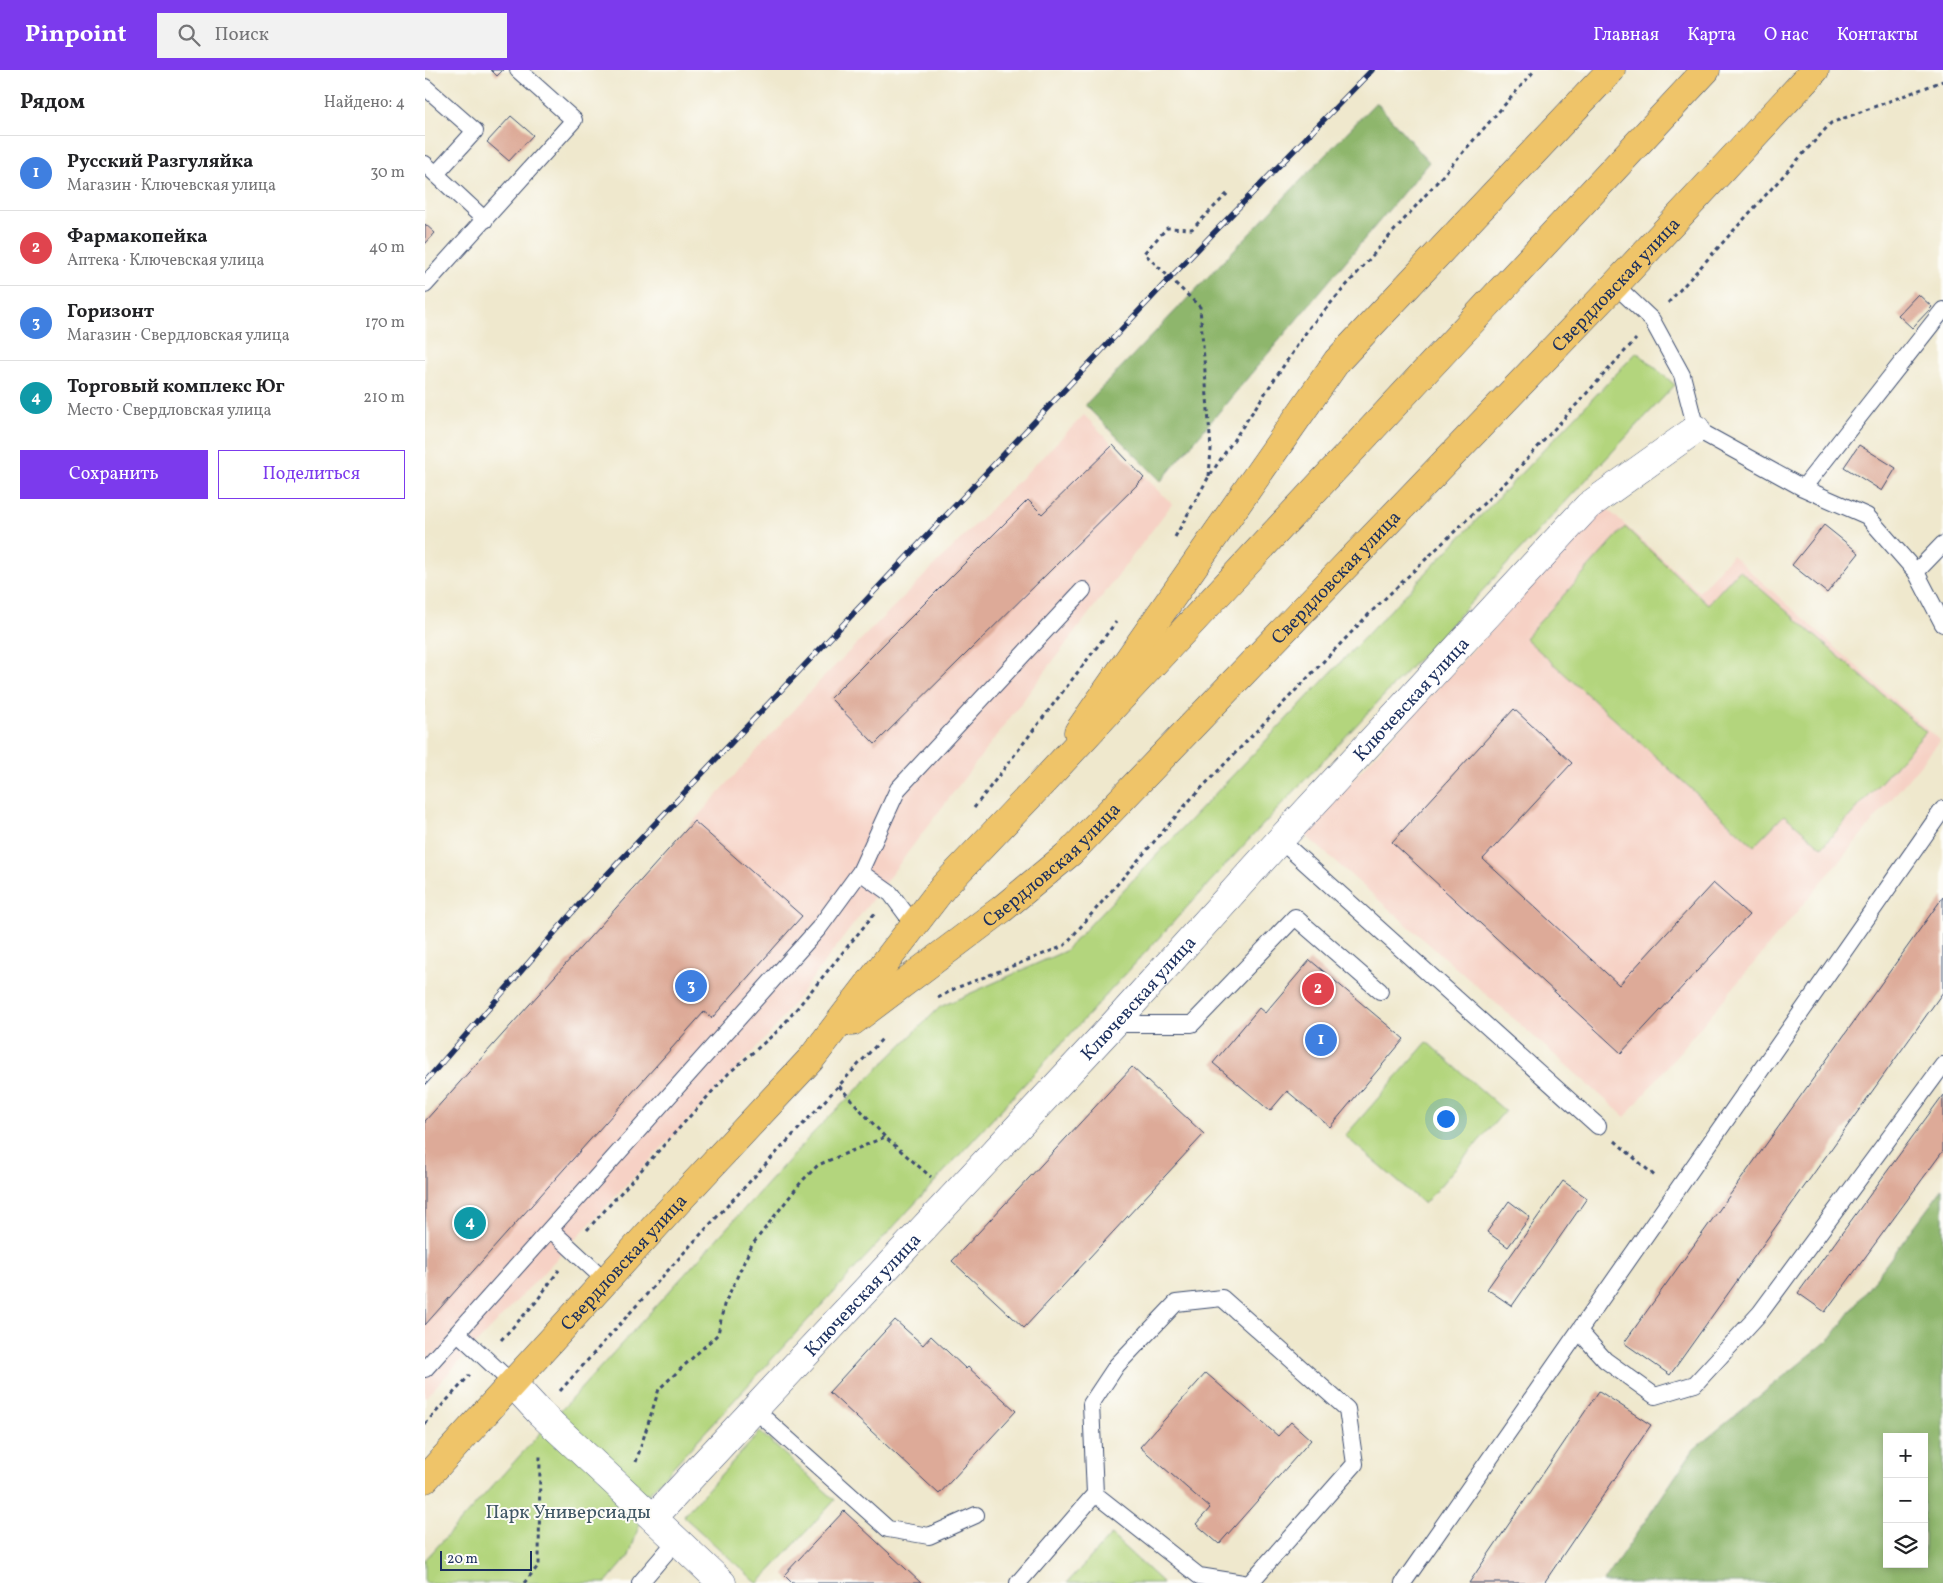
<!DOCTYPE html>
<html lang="ru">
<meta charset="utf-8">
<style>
:root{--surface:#fff;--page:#f2f2f2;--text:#202124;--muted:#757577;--line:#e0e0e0;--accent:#7c3aed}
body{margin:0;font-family:Vollkorn,serif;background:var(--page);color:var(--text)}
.controls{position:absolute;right:15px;bottom:15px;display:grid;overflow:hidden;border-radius:0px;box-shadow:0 2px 8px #0003}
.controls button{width:45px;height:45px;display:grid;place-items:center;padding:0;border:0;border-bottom:1px solid var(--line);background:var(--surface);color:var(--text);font:25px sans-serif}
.scale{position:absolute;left:15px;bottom:12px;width:92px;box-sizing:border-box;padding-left:5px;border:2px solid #1b2f5e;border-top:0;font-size:14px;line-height:18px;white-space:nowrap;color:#1b2f5e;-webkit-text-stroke:4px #fdfcf7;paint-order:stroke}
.you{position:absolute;left:1020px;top:1048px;width:18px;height:18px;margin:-12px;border:4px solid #fff;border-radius:50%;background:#1a73e8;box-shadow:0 0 0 8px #1a73e833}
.badge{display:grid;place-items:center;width:32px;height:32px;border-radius:50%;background:var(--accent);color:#fff;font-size:16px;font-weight:700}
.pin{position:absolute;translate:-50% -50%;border:2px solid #fff;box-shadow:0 1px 5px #0006}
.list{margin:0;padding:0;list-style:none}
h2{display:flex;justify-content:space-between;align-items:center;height:65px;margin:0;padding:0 20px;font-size:21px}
h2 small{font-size:16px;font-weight:400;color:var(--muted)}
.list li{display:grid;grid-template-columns:32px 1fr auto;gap:15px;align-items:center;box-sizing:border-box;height:75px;padding:0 20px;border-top:1px solid var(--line)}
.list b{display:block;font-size:19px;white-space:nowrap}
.list p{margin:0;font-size:16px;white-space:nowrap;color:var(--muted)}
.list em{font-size:16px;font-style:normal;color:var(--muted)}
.actions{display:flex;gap:10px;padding:15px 20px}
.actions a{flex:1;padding:11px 0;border:1px solid var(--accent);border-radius:0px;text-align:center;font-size:18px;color:var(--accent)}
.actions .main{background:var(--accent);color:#fff}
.icon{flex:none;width:28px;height:28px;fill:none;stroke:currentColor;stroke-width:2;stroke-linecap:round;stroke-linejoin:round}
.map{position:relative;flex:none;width:1518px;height:1513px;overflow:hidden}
header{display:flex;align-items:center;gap:30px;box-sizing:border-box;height:70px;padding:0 25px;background:var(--accent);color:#fff}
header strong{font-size:24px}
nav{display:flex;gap:28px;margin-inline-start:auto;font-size:18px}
.search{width:350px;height:45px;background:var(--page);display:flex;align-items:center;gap:12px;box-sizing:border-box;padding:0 18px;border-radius:0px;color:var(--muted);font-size:19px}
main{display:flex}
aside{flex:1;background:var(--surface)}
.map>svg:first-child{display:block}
</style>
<header>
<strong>Pinpoint</strong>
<div class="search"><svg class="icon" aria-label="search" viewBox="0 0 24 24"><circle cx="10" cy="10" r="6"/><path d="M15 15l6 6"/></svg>Поиск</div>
<nav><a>Главная</a><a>Карта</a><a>О нас</a><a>Контакты</a></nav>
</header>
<main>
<aside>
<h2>Рядом<small>Найдено: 4</small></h2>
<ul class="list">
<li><span class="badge" style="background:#3f7fe0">1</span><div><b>Русский Разгуляйка</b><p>Магазин · Ключевская улица</p></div><em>30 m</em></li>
<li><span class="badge" style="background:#e0444e">2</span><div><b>Фармакопейка</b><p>Аптека · Ключевская улица</p></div><em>40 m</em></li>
<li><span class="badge" style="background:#3f7fe0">3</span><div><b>Горизонт</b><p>Магазин · Свердловская улица</p></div><em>170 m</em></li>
<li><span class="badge" style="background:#0f9aa8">4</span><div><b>Торговый комплекс Юг</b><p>Место · Свердловская улица</p></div><em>210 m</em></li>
</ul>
<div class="actions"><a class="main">Сохранить</a><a>Поделиться</a></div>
</aside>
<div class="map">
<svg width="1518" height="1513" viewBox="0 0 1518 1513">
<rect width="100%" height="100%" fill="#fdfcf7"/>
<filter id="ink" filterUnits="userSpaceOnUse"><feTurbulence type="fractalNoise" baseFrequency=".02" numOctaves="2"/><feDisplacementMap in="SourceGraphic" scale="10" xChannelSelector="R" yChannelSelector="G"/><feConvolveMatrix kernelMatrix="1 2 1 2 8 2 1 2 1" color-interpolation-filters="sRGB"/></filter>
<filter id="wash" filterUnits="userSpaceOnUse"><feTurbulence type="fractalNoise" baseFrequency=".0096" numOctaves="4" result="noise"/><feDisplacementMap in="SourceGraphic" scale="20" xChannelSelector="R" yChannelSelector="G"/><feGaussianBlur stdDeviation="1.12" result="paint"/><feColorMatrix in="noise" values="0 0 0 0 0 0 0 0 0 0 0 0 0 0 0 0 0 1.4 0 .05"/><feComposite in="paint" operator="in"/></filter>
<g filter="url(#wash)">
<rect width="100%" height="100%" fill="#efe8cd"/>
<path fill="#f6d1c5" d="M659 345 747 434 349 959 0 1328V1051L387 619Z
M1180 437 1274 522 1307 485 1515 671 1200 1047 878 763Z"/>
<path fill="#b3d57d" stroke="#67826e" d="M1212 282 1250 315 819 775 225 1422 204 1486 181 1513H0V1490L389 1062 515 937 640 881Z
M1200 457 1283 534 1314 500 1501 662 1397 777 1359 745 1329 776 1100 568Z
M1002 972 1080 1041 999 1134 920 1066Z
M335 1362 410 1430 334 1513H332L258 1446Z
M686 1465 738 1513H642Z"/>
<path fill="#8eb66c" stroke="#547265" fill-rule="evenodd" d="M951 32 1004 92 736 411 660 335Z
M1518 1118V1513H1178L1269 1379 1406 1268ZM1462 1367H1499V1494H1462Z"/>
<g id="blocks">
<path fill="#ddaa98" d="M66 0H78L72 6Z
M86 46 108 65 84 91 62 72Z
M0 154 10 163 0 174Z
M1493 224 1507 237 1487 258 1473 245Z
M688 375 719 408 450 674 405 628 603 430 617 444Z
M1434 375 1471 398 1457 421 1419 397Z
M1399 455 1434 483 1402 523 1367 495Z
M1089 639 1147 693 1058 789 1194 915 1288 813 1324 845 1196 983 967 772Z
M269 751 377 846 287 948 279 942 0 1255V1051Z
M1518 827V922L1245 1305 1199 1273Z
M885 890 979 969 905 1057 862 1021 845 1041 788 993 834 938 840 943Z
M707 997 779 1064 599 1258 527 1191Z
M1518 1025V1081L1400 1242 1373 1223Z
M1138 1111 1162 1128 1087 1236 1062 1219Z
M1084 1131 1105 1147 1083 1177 1062 1162Z
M470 1250 498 1275 506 1266 541 1299 543 1297 591 1341 514 1424 404 1322Z
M781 1303 853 1366 866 1352 886 1370 794 1474 771 1454 785 1438 715 1377Z
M1174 1321 1226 1355 1119 1513H1044Z
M419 1441 496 1513H367L359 1505Z"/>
</g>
</g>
<g filter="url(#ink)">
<use href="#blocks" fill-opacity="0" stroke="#3b4b6f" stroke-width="1"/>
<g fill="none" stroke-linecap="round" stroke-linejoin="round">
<defs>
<path id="lane" d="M0 17 50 61 11 104
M0 94 60 150
M0 215 149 50 93 0
M1190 215 1227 250 1257 305 1271 359 1378 418 1442 446 1491 502 1518 554
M1378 418 1518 240
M1491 502 1518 474
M855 770 1173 1056
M435 802 466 824 489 855
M689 954H767L870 847 955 921
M125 1159 181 1211
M1154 1261 1180 1290 1230 1326 1270 1314 1335 1243 1518 995
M33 1263 88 1314
M0 1299 394 858 435 802 473 719 658 520
M329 1339 463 1459 504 1466 551 1445
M215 1513 251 1471
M593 1513 670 1424
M818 1513 774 1506 670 1424 666 1334 692 1295 751 1233 797 1228 922 1339 930 1394 825 1513
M978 1513 1518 739"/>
<g id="street">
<path d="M88 1314 115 1343 228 1448"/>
<path id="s1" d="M297 1513 228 1448 689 954 855 770 1163 436 1271 359"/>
</g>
<path id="primary" d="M653 662 912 291 1186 0"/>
<g id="highway">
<path id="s2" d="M427 952 577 839 646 782 1190 215 1390 0"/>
<path id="s3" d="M0 1409 256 1128 386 989 519 816 617 713 1281 0"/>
</g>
</defs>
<use href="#lane" stroke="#3b4b6f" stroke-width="18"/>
<use href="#street" stroke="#3b4b6f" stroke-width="29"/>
<use href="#primary" stroke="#3b4b6f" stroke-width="29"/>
<use href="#highway" stroke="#3b4b6f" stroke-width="29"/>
<path stroke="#3b4b6f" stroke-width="3" stroke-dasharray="4 4" stroke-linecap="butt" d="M1243 233 1406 53 1518 11
M784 406 786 379 775 237 719 183 742 158 767 159 803 123
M750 467 783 408 884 258 1110 0
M549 738 691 552
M513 928 531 918 639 876 765 730 946 542 1083 410 1211 269
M414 1016 460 1067 506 1107
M1190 1071 1232 1108
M162 1160 304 1003 355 959 450 843
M76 1270 111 1232 134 1200
M135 1321 264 1177 458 968
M0 1354 45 1305
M211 1392 234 1319 293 1264 299 1235 327 1175 377 1111 393 1095 460 1067
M99 1513 114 1495 115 1385"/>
<use href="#lane" stroke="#fff" stroke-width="16"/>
<use href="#street" stroke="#fff" stroke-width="28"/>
<use href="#primary" stroke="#efc469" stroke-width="28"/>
<use href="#highway" stroke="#efc469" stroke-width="28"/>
<defs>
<path id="rail" d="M0 1012 158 830 745 208 947 0"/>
</defs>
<use href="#rail" stroke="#1b2f5e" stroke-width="5.5"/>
<use href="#rail" stroke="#fdfcf7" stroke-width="4" stroke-dasharray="11" stroke-linecap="butt"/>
</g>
</g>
<g text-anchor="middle" stroke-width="4" stroke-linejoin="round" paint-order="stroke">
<g font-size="19" fill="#1b2f5e" stroke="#fdfcf7">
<text dy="7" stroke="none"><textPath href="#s2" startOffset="1064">Свердловская улица</textPath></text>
<text dy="7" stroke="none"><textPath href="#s2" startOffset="659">Свердловская улица</textPath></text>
<text dy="7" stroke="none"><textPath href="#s1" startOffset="1211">Ключевская улица</textPath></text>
<text dy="7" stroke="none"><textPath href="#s2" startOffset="254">Свердловская улица</textPath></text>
<text dy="7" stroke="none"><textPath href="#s1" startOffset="806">Ключевская улица</textPath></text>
<text dy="7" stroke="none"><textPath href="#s3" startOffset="294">Свердловская улица</textPath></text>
<text dy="7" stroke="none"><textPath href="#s1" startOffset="401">Ключевская улица</textPath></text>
</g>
<g font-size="19" fill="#415866" stroke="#fdfcf7">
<text x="143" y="1448">Парк Универсиады</text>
</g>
</g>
</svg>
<div class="controls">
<button>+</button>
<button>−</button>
<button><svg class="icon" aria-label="layers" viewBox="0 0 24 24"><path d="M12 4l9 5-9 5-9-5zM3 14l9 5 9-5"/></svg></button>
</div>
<div class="scale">20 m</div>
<div class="you"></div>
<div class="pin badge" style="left:896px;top:970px;background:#3f7fe0">1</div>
<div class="pin badge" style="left:893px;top:919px;background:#e0444e">2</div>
<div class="pin badge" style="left:266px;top:916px;background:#3f7fe0">3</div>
<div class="pin badge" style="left:45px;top:1153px;background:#0f9aa8">4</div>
</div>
</main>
